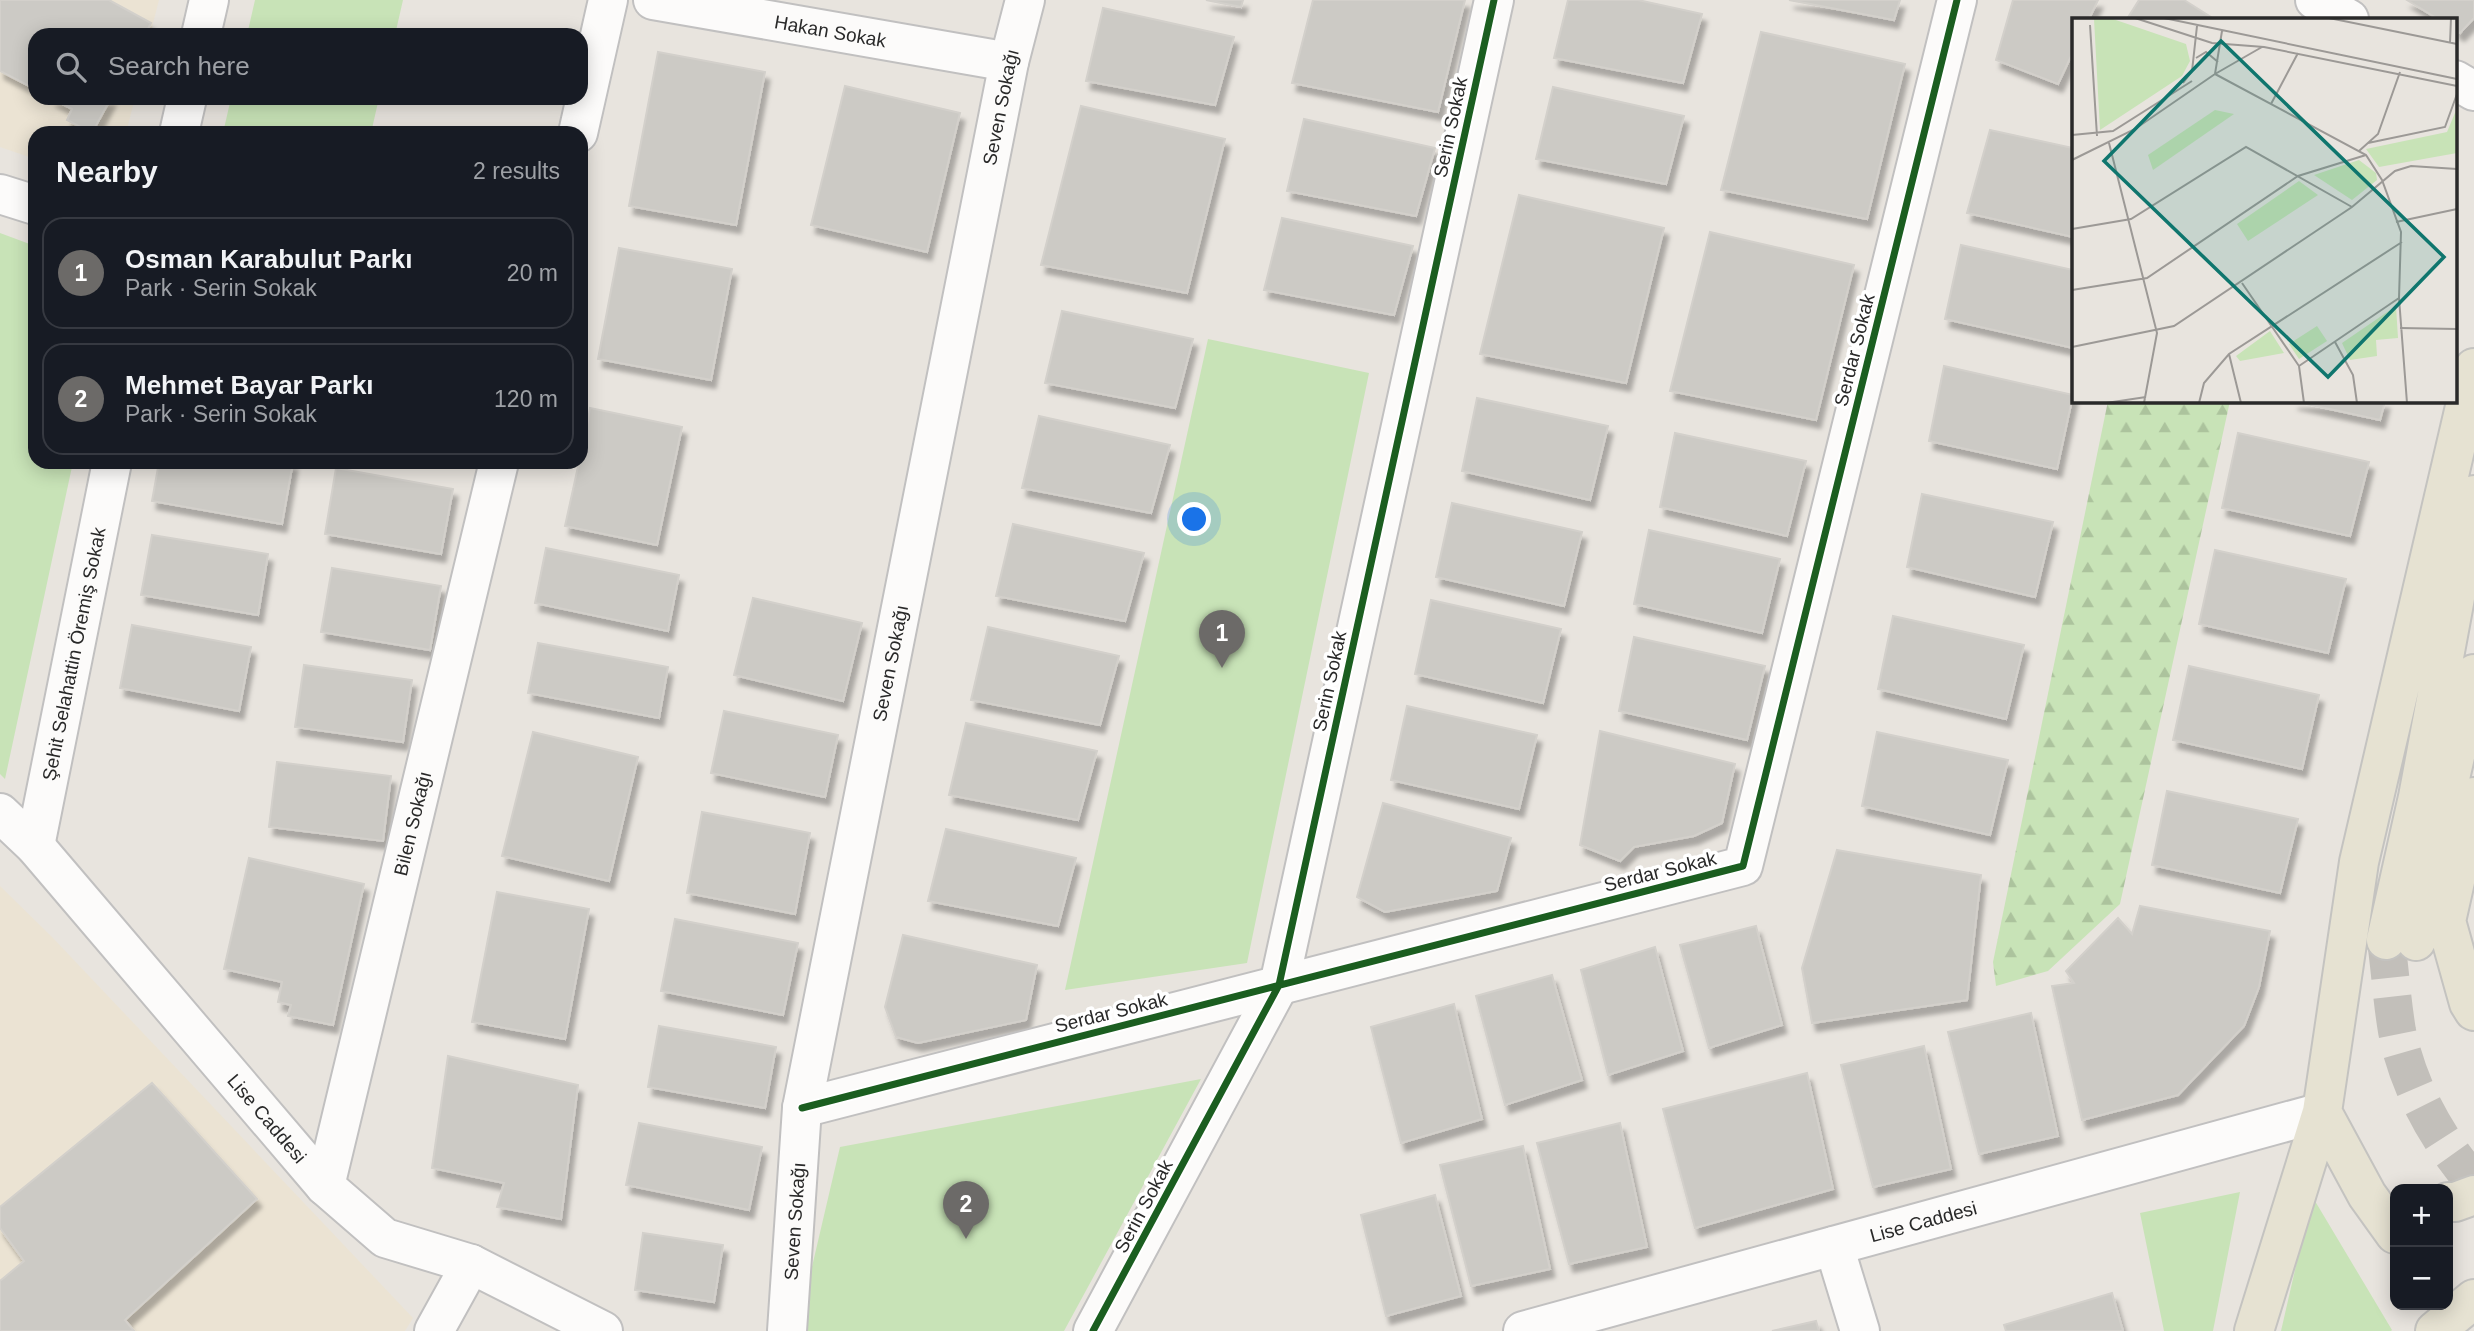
<!DOCTYPE html>
<meta charset="utf-8">
<style>
:root{--surface:#171b24;--page:#20242c;--text:#f1f3f6;--muted:#9ea1a6;--line:#363941;--accent:#6c6a68}
body{margin:0;font-family:Helvetica,sans-serif;background:var(--page);color:var(--text)}
.controls{position:absolute;right:21px;bottom:21px;display:grid;overflow:hidden;border-radius:14px;box-shadow:0 4px 18px #0003}
.controls button{width:63px;height:63px;display:grid;place-items:center;padding:0;border:0;border-bottom:2px solid var(--line);background:var(--surface);color:var(--text);font:35px sans-serif}
.you{position:absolute;left:1195px;top:520px;width:24px;height:24px;margin:-18px;border:5px solid #fff;border-radius:50%;background:#1a73e8;box-shadow:0 0 0 10px #1a73e833}
.badge{display:grid;place-items:center;width:46px;height:46px;border-radius:50%;background:var(--accent);color:#fff;font-size:23px;font-weight:700}
.pin{position:absolute;translate:-50% -58px;filter:drop-shadow(0 2px 4px #0008)}
.pin::after{content:'';position:absolute;top:37px;width:24px;height:21px;background:inherit;clip-path:polygon(0 0,100% 0,50% 100%)}
.list{margin:0;padding:0;list-style:none}
h2{display:flex;justify-content:space-between;align-items:center;height:91px;margin:0;padding:0 28px;font-size:30px}
h2 small{font-size:23px;font-weight:400;color:var(--muted)}
.list li{display:grid;grid-template-columns:46px 1fr auto;gap:21px;align-items:center;box-sizing:border-box;height:112px;margin:0 14px 14px;padding:0 14px;border:2px solid var(--line);border-radius:21px}
.list b{display:block;font-size:26px;white-space:nowrap}
.list p{margin:0;font-size:23px;white-space:nowrap;color:var(--muted)}
.list em{font-size:23px;font-style:normal;color:var(--muted)}
.icon{flex:none;width:38px;height:38px;fill:none;stroke:currentColor;stroke-width:2;stroke-linecap:round;stroke-linejoin:round}
.map{position:relative;flex:none;width:2474px;height:1331px;overflow:hidden}
.search{position:absolute;background:var(--surface);box-shadow:0 4px 18px #0003;left:28px;top:28px;width:560px;height:77px;display:flex;align-items:center;gap:18px;box-sizing:border-box;padding:0 24px;border-radius:21px;color:var(--muted);font-size:26px}
.panel{position:absolute;background:var(--surface);box-shadow:0 4px 18px #0003;left:28px;top:126px;width:560px;height:343px;border-radius:21px}
.map>svg:first-child{display:block}
</style>
<div class="map">
<svg width="2474" height="1331" viewBox="0 0 2474 1331">
<defs>
<pattern id="forest-firs" width="22" height="20" patternUnits="userSpaceOnUse" patternTransform="scale(1.75)"><rect width="22" height="20" fill="#c8e3b7"/><path d="M5 1l3.5 6h-7zM16 11l3.5 6h-7z" fill="#acc39d"/></pattern>
<filter id="shadow"><feDropShadow dx="4.5" dy="8" stdDeviation="2" flood-color="#0004"/></filter>
</defs>
<rect width="100%" height="100%" fill="#e8e4de"/>
<path fill="#ebe3d3" d="M0 0H159L150 35H35V98H135L126 133H35V159L0 147Z
M0 886 53 938 413 1318 405 1331H0Z"/>
<path fill="#c8e3b7" d="M255 0H403L395 35H247Z
M231 98H379L371 133H223Z
M0 233 35 246V462H73L5 779 0 774Z
M1208 339 1369 373 1247 963 1065 990Z
M1201 1079 1064 1331H797L840 1147Z
M2240 1192 2213 1331H2164L2140 1213Z
M2312 1196 2392 1330 2391 1331H2281Z"/>
<path fill="url(#forest-firs)" d="M2108 401H2230L2120 904 2048 971 1996 986 1993 962Z"/>
<path fill="#cccac5" stroke="#d3d0cb" stroke-width="2" filter="url(#shadow)" d="M0 0H109L151 23 145 35H35V89L0 71Z
M1206 0H1243L1241 7Z
M1313 0H1465L1438 112 1292 83Z
M1568 0H1638L1702 14 1683 83 1554 58Z
M1789 0H1900L1894 20Z
M2013 0H2098L2089 19H2073V52L2058 84 1996 60Z
M2139 0H2184L2214 19H2127Z
M2407 0H2474V18L2460 33 2455 30V19H2438Z
M1103 8 1234 37 1215 105 1086 81Z
M1761 32 1905 64 1867 219 1721 190Z
M658 52 765 72 736 225 629 206Z
M845 86 960 113 927 252 811 225Z
M1553 87 1684 116 1666 184 1536 159Z
M51 98H111L92 133 67 120 72 109Z
M1081 106 1225 139 1187 293 1041 265Z
M1304 119 1435 148 1416 216 1287 191Z
M1990 130 2073 148V237L1967 213Z
M1519 195 1664 228 1626 383 1480 354Z
M1282 218 1413 246 1394 315 1264 290Z
M1710 232 1854 265 1816 420 1670 391Z
M1961 245 2073 270V348L1945 319Z
M619 248 732 269 711 380 598 359Z
M1062 311 1193 339 1175 408 1045 383Z
M1944 366 2073 395 2057 469 1929 441Z
M1477 398 1608 426 1590 500 1462 471Z
M2293 401H2385L2380 420Z
M590 408 682 427 657 545 565 526 579 462H581Z
M1039 416 1170 445 1151 513 1022 488Z
M1675 433 1806 461 1787 536 1660 507Z
M2238 433 2369 462 2350 536 2222 508Z
M159 462H293L282 524 152 501Z
M336 468 453 489 441 554 325 534Z
M1922 494 2053 522 2035 597 1907 567Z
M1452 503 1582 532 1564 606 1436 577Z
M1013 524 1144 553 1125 621 996 596Z
M1649 530 1780 559 1762 633 1634 604Z
M152 535 268 554 258 615 141 595Z
M546 548 679 575 668 631 535 603Z
M2215 550 2346 579 2328 653 2199 624Z
M332 568 441 586 430 650 321 632Z
M753 598 862 623 843 701 734 675Z
M1431 600 1561 629 1543 703 1415 674Z
M1893 616 2024 645 2006 719 1878 689Z
M132 625 251 647 239 711 120 688Z
M988 627 1119 656 1100 725 971 700Z
M1634 637 1765 666 1747 740 1619 711Z
M538 643 668 667 659 718 528 693Z
M304 665 412 680 403 742 295 727Z
M2189 666 2319 695 2302 769 2173 740Z
M1407 706 1537 735 1519 809 1391 780Z
M724 711 838 735 825 797 711 773Z
M966 723 1097 751 1078 820 949 795Z
M1600 731 1735 764 1722 823 1694 836 1634 847 1620 861 1580 845Z
M533 732 638 757 609 881 502 856Z
M1877 732 2008 760 1990 835 1862 806Z
M277 762 391 776 383 841 269 827Z
M2167 791 2298 819 2280 893 2152 865Z
M1383 803 1511 838 1497 891 1385 912 1357 897Z
M702 812 810 833 795 914 687 893Z
M946 829 1076 858 1058 926 928 901Z
M1837 850 1981 875 1967 1000 1812 1023 1802 968Z
M249 858 364 884 333 1025 288 1016 291 1005 278 1002 282 982 224 969Z
M497 892 589 909 565 1039 472 1022Z
M2140 906 2270 931 2259 987 2244 1026 2178 1095 2082 1120 2052 986 2074 983 2066 971 2118 918 2132 934Z
M675 919 798 943 783 1015 661 991Z
M1756 926 1782 1025 1709 1048 1680 945Z
M903 935 1037 965 1026 1020 918 1043 896 1037 885 1007Z
M1655 947 1683 1051 1608 1075 1581 970Z
M1552 975 1582 1080 1505 1105 1476 996Z
M1454 1004 1482 1119 1401 1143 1371 1027Z
M2031 1013 2058 1136 1979 1154 1948 1032Z
M659 1026 776 1047 765 1108 648 1087Z
M1924 1046 1951 1169 1873 1187 1841 1065Z
M448 1056 578 1085 561 1219 497 1207 504 1183 432 1168Z
M1807 1073 1833 1189 1695 1228 1663 1109Z
M152 1083 257 1199 125 1320 134 1331H0V1281L24 1261 0 1228V1207Z
M639 1123 762 1147 749 1210 626 1185Z
M1620 1123 1647 1247 1569 1264 1537 1143Z
M1523 1146 1550 1269 1471 1286 1440 1165Z
M1435 1195 1461 1296 1386 1316 1361 1215Z
M643 1233 723 1245 714 1302 635 1290Z
M2112 1293 2123 1331H2006L2004 1325Z
M1816 1321 1819 1331H1772Z"/>
<g fill="none" stroke-linecap="round" stroke-linejoin="round">
<path stroke="#c2bfba" stroke-width="38" stroke-dasharray="38 19" stroke-linecap="butt" d="M2386 940C2390 970 2392 1001 2397 1031 2408 1087 2437 1139 2474 1182"/>
<defs>
<g id="minor">
<path id="s1" d="M653 0 1009 62"/>
<path d="M2315 0 2349 19"/>
<path d="M201 35 209 0"/>
<path d="M2455 80 2474 91"/>
<path d="M179 133 187 98"/>
<path d="M578 133 608 0"/>
<path d="M0 194 35 205"/>
<path id="s2" d="M0 813 35 846 325 1186 385 1238 471 1264 603 1331"/>
<path id="s3" d="M35 846 112 462"/>
<path d="M802 1108 1743 866 1957 0"/>
<path id="s4" d="M325 1186 499 462"/>
<path d="M1834 1246 1860 1331"/>
<path d="M434 1331 471 1264"/>
<path id="s5" d="M787 1331 802 1108 1009 62 1025 0"/>
<path d="M1093 1331 1279 985 1494 0"/>
<path id="s6" d="M1523 1331 2322 1112"/>
</g>
<path id="major" d="M2474 797 2446 921 2469 1003 2474 1011
M2386 940 2418 797 2474 495
M2416 941 2438 830 2474 674
M2448 1202H2455L2474 1195
M2395 1234 2367 1195 2322 1112 2359 862 2474 368
M2254 1331 2322 1112
M2435 1331 2474 1299"/>
</defs>
<use href="#minor" stroke="#c1c0c0" stroke-width="42"/>
<use href="#major" stroke="#c4c3c0" stroke-width="42"/>
<use href="#minor" stroke="#fcfbfa" stroke-width="38"/>
<use href="#major" stroke="#e6e2d2" stroke-width="38"/>
<defs>
<path id="cycleway" d="M802 1108 1743 866 1957 0
M1093 1331 1279 985 1494 0"/>
</defs>
<use href="#cycleway" stroke="#fff" stroke-width="11"/>
<use href="#cycleway" stroke="#1b5e20" stroke-width="7"/>
</g>
<g text-anchor="middle" stroke-width="7" stroke-linejoin="round" paint-order="stroke">
<g font-size="19" fill="#292929" stroke="#fff">
<text dy="7" stroke="none"><textPath href="#s1" startOffset="180">Hakan Sokak</textPath></text>
<text dy="7" stroke="none"><textPath href="#s5" startOffset="1244">Seven Sokağı</textPath></text>
<text transform="translate(1450 127) rotate(-78)" y="7">Serin Sokak</text>
<text transform="translate(1854 350) rotate(-76)" y="7">Serdar Sokak</text>
<text dy="7" stroke="none"><textPath href="#s3" startOffset="196">Şehit Selahattin Öremiş Sokak</textPath></text>
<text dy="7" stroke="none"><textPath href="#s5" startOffset="677">Seven Sokağı</textPath></text>
<text transform="translate(1329 681) rotate(-78)" y="7">Serin Sokak</text>
<text dy="7" stroke="none"><textPath href="#s4" startOffset="373">Bilen Sokağı</textPath></text>
<text transform="translate(1660 871) rotate(-14)" y="7">Serdar Sokak</text>
<text transform="translate(1111 1012) rotate(-14)" y="7">Serdar Sokak</text>
<text dy="7" stroke="none"><textPath href="#s2" startOffset="406">Lise Caddesi</textPath></text>
<text transform="translate(1143 1206) rotate(-62)" y="7">Serin Sokak</text>
<text dy="7" stroke="none"><textPath href="#s5" startOffset="110">Seven Sokağı</textPath></text>
<text dy="7" stroke="none"><textPath href="#s6" startOffset="415">Lise Caddesi</textPath></text>
</g>
</g>
<g transform="translate(2072 18)">
<rect width="385" height="385" fill="#e8e4de"/>
<path d="M38 0 114 26 118 43 110 58 28 112 22 1ZM385 90V135L307 149 294 131 375 114ZM287 142 304 155 305 162 280 182 242 157ZM227 163 246 177 176 223 165 206ZM324 288 326 320 304 322 305 338 278 342 270 325ZM245 308 255 323 227 341 217 326ZM198 313 212 335 168 343 164 338Z" fill="#c8e3b7"/>
<path d="M143 92 162 96 81 152 76 137Z" fill="#c8e3b7"/>
<path fill="none" stroke="#9c9996" stroke-width="2" d="M63 0 140 25 192 29 385 68M92 0 385 61M257 0 385 26M18 7 25 118M378 25 379 0M124 40 134 34 146 44M143 56 294 137 310 162 329 214 327 280 335 385M143 56 190 29M111 65 120 53 125 8M199 86 226 35M0 117 41 113 120 63M37 125 85 315 72 385M296 125 373 109 385 76M287 133 306 116 328 54M0 142 63 111 143 56 150 13M324 204 385 191M0 211 59 201 174 129 280 189M170 265 227 348 232 385M0 272 75 260 226 158 294 137M328 310 385 311M263 324 281 357 285 385M0 329 102 308 280 189 323 153 339 148 385 151M157 336 169 385M227 348 327 280M34 385 74 379M127 385 132 365 157 336 330 224"/>
<path fill="#0f766e" fill-opacity="0.15" stroke="#0f766e" stroke-width="3.5" d="M149 23 372 239 256 359 32 143Z"/>
<rect width="385" height="385" fill="none" stroke="#292929" stroke-width="3.5"/>
</g>
</svg>
<div class="controls">
<button>+</button>
<button>−</button>
</div>
<div class="you"></div>
<div class="pin badge" style="left:1222px;top:668px">1</div>
<div class="pin badge" style="left:966px;top:1239px">2</div>
<div class="search"><svg class="icon" aria-label="search" viewBox="0 0 24 24"><circle cx="10" cy="10" r="6"/><path d="M15 15l6 6"/></svg>Search here</div>
<section class="panel">
<h2>Nearby<small>2 results</small></h2>
<ul class="list">
<li><span class="badge">1</span><div><b>Osman Karabulut Parkı</b><p>Park · Serin Sokak</p></div><em>20 m</em></li>
<li><span class="badge">2</span><div><b>Mehmet Bayar Parkı</b><p>Park · Serin Sokak</p></div><em>120 m</em></li>
</ul>
</section>
</div>
